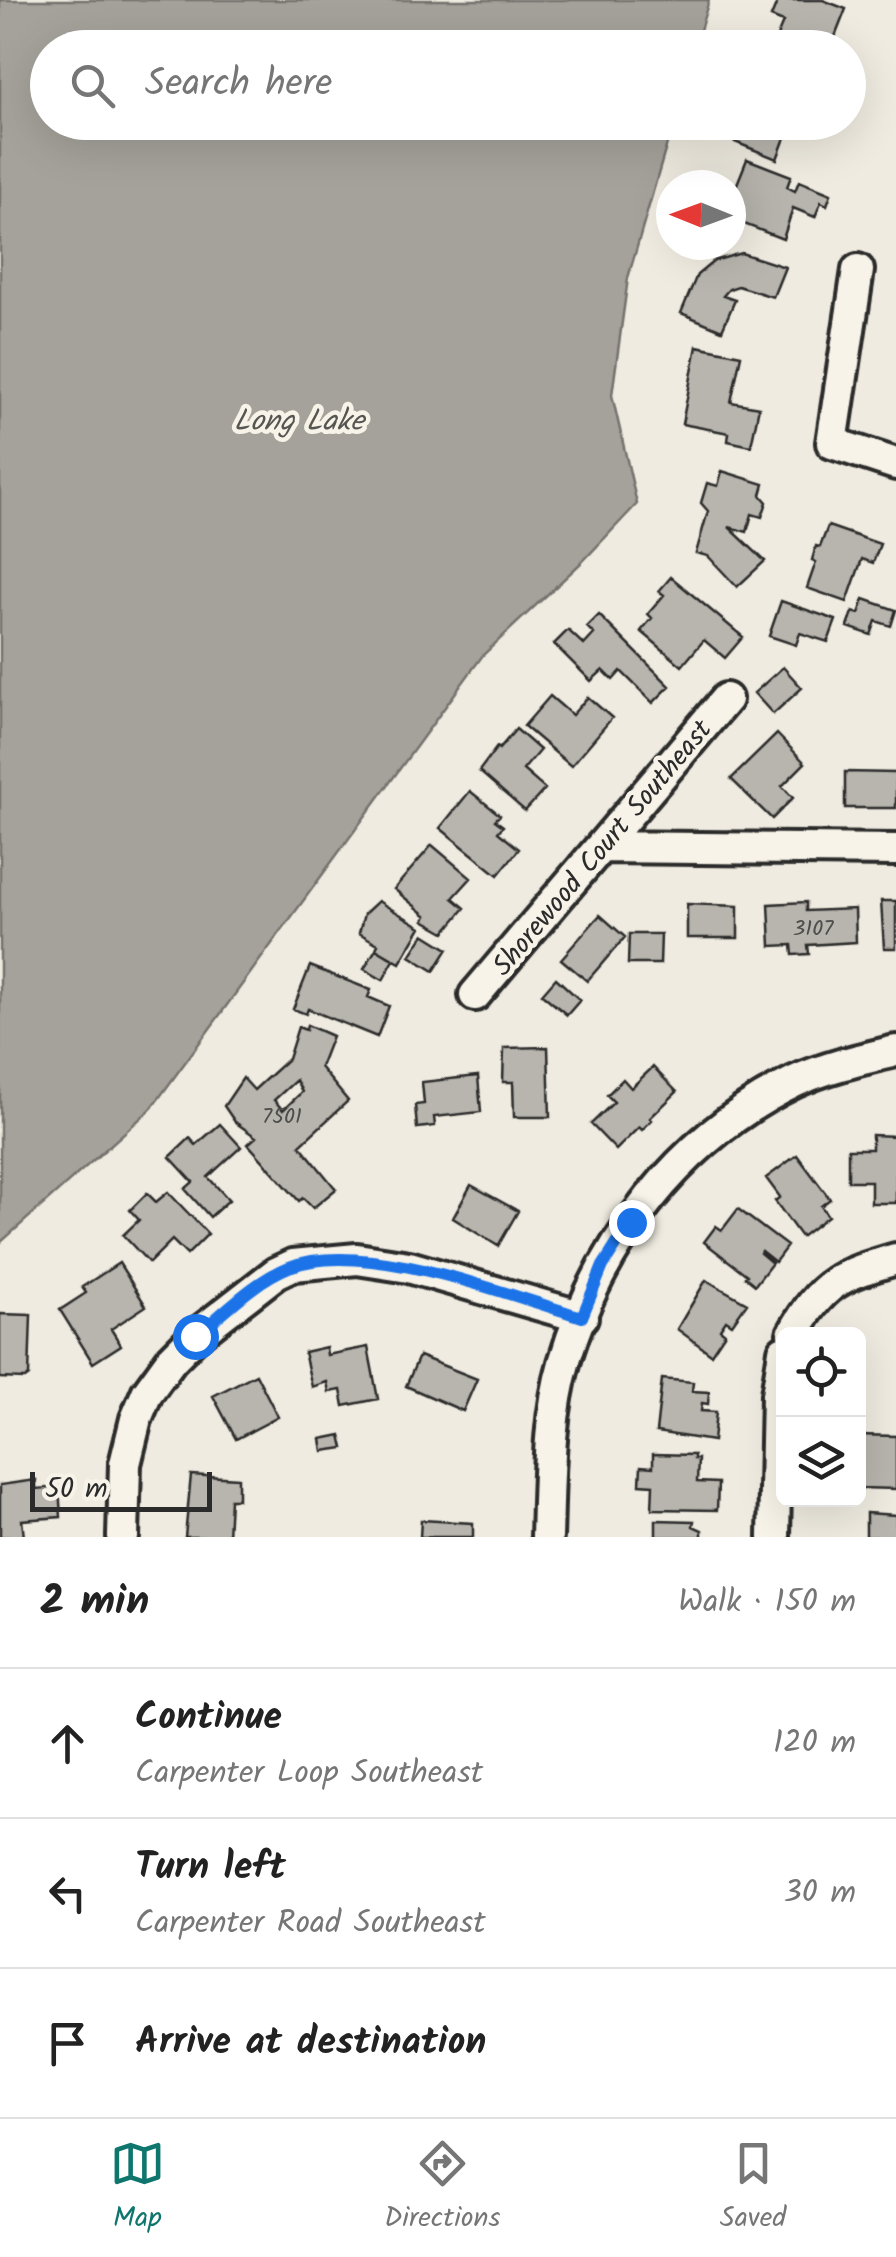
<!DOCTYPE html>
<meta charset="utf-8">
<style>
:root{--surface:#fff;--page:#f2f2f2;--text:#222;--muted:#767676;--line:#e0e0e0;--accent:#0f766e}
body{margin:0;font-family:Kalam,sans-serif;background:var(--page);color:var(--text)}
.controls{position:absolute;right:30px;bottom:30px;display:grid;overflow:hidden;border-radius:15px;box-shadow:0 10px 40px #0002}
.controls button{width:90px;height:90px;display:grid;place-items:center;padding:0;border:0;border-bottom:2px solid var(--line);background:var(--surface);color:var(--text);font:50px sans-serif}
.compass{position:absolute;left:656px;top:170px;width:90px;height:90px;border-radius:50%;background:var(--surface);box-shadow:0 10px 40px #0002;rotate:271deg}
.scale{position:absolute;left:30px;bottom:25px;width:182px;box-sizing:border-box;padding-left:10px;border:5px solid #2b2b2b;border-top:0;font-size:28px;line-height:35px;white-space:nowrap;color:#2b2b2b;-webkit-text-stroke:8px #f7f3e8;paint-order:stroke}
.stop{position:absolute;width:30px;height:30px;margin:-22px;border:8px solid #1a73e8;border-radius:50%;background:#fff}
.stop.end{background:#1a73e8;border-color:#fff;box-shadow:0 2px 10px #0008}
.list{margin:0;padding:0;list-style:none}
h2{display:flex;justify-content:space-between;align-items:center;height:130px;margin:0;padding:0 40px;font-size:42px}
h2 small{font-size:32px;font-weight:400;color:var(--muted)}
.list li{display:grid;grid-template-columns:65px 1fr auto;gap:30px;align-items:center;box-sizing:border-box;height:150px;padding:0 40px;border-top:2px solid var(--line)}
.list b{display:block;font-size:38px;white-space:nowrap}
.list p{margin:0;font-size:32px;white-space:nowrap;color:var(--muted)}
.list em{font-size:32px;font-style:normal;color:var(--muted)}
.icon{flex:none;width:55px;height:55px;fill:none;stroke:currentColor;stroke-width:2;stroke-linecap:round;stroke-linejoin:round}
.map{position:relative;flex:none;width:896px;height:1537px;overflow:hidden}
.search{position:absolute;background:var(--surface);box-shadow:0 10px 40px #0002;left:30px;right:30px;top:30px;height:110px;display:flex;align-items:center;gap:25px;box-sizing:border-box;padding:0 35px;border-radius:55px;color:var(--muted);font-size:38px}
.sheet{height:580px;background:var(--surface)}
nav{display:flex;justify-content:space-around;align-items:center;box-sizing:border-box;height:140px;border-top:2px solid var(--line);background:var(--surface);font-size:28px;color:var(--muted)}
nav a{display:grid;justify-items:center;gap:5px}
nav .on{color:var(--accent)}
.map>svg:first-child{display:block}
</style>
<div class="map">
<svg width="896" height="1537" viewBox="0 0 896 1537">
<rect width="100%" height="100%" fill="#efebe0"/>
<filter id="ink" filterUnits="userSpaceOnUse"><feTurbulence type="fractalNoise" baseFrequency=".01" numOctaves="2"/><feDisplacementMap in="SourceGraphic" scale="20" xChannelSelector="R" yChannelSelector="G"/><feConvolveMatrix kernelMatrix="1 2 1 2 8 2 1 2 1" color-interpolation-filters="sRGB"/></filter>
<g filter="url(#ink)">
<path fill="#a4a29a" stroke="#74726e" stroke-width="2.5" d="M0 0H709L695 47 48 48V122L673 123 628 278 612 395 637 504 583 561 483 655 151 1109 0 1243Z"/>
<path fill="#b8b5ae" stroke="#2b2b2b" stroke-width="2.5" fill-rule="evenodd" d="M778 0H823L846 9 831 47 814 40 811 48H772L783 22 771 17Z
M743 122H791L777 159 735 142Z
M747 159 791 176 787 187 795 191 799 181 831 194 827 205 821 202 815 217 793 208 783 239 731 219V199Z
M741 253 785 267 773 297 738 286 729 289 723 296 735 300 722 330 681 313 697 275 714 261Z
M697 346 741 355 731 402 759 407 751 446 728 441 729 433 682 424Z
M722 471 764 484 761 495 767 502 762 517 752 514 747 532 729 527 765 561 737 587 708 556 696 553 708 511 701 503 707 483 718 486Z
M828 526 880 544 873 563 862 559 847 602 807 588 816 562 812 560 816 546 820 547Z
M671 577 743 637 725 658 704 640 682 666 641 631 652 618 648 614 664 595 659 591Z
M864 599 896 610 891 626 876 621 871 635 848 627 853 612 859 614Z
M781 601 836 620 828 642 800 633 796 645 769 636Z
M599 615 670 686 653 703 621 671 613 680 603 670 591 681 554 644 568 630 584 645 594 634 587 627Z
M783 667 802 688 773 714 754 693Z
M550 696 572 715 588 697 612 718 571 766 524 726Z
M516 729 540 750 523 770 545 789 525 811 479 771 497 747 499 749Z
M777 734 805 763 782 786 793 798 772 819 731 779Z
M845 772 896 773V808H845Z
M470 791 500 815 495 820 503 826 498 832 519 849 498 875 440 828Z
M432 845 471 878 453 898 465 908 445 932 424 920 427 916 394 889Z
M378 901 421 927 400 963 376 949 378 944 359 933 364 914Z
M881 901H896V948H884Z
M806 902V911L855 909 856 942 808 945 809 954 793 955 792 945 771 946 769 904Z
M687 904 738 906V938H687Z
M600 915 625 937 587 981 561 959Z
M424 934 448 949 434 971 410 956Z
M629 934H661L660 964H628Z
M376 949 394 960 383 980 364 969Z
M310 966 371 990 368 997 389 1006 377 1037 308 1009 306 1014 293 1009Z
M556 978 580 1000 567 1015 542 994Z
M307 1025 332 1036 320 1067 348 1101 300 1145 336 1189 313 1208 303 1198 299 1201 248 1144 256 1137 235 1122 224 1106 243 1078 254 1090 288 1059 298 1027 306 1030ZM296 1080 302 1092 283 1110 274 1100Z
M548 1047 550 1117H514L513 1082H503L504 1048Z
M653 1067 677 1092 650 1118 652 1120 642 1130 639 1127 616 1150 591 1124 614 1102 607 1095 623 1079 631 1088Z
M478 1076 481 1112 434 1117 435 1126 417 1128 415 1105 424 1104 422 1082Z
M220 1124 241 1147 208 1177 229 1200 210 1217 185 1189 193 1182 170 1157 190 1138 196 1145Z
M872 1135 896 1136V1203H871V1181H848V1149H872Z
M797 1155 830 1199 821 1206 828 1216 801 1237 775 1201 780 1197 766 1178Z
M471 1185 518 1211 498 1246 453 1218Z
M168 1192 208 1234 187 1255 172 1240 149 1263 123 1235 139 1220 130 1210 147 1193 156 1202Z
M738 1209 787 1246 775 1262 761 1251 760 1253 772 1263 755 1285 745 1277 747 1275 704 1242 716 1226 722 1230Z
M119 1263 146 1306 111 1329 121 1345 93 1363 60 1310 86 1293 82 1287Z
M706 1280 747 1303 732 1324 726 1320 720 1329 725 1333 711 1354 677 1329Z
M0 1314 31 1315 29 1376 25 1379 0 1378Z
M326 1347 327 1355 368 1347 378 1399 344 1406 341 1390 329 1392 327 1382 312 1387 304 1352Z
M419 1356 477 1379 463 1411 406 1386Z
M256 1374 278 1417 236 1439 213 1396Z
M662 1379 693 1382 692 1391 709 1392 708 1404 702 1403 701 1411 716 1412 713 1441 656 1432Z
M858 1422 859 1435 896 1436V1489L860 1488Z
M341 1435 344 1448 323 1451 321 1439Z
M653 1454 694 1455V1459H698L697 1482 718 1483 717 1510 652 1509 653 1485 640 1484 641 1466 653 1467Z
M191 1475 238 1478V1499H230L228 1537H185Z
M36 1480V1489L59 1487 61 1517 22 1520 24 1537H0V1485Z
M866 1513 896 1515V1537H866Z
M421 1520 473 1523V1537H420Z
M656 1520 694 1521 693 1526 702 1530V1537H656Z"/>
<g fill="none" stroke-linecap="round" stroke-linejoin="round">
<defs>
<path id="minor" d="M858 270 832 443 896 464
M601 847 896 850
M475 995 726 699
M793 1334C822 1282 841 1275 896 1259
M123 1537 125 1464 136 1419 147 1393 171 1360 195 1336 276 1273 293 1265 357 1259 409 1267 582 1317
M547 1537C549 1480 548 1418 564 1363 599 1243 681 1137 794 1082 826 1067 862 1059 896 1051
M774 1537 777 1395 784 1351"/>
</defs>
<use href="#minor" stroke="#2b2b2b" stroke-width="38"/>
<use href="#minor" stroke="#f7f3e8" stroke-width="30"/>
</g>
</g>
<g fill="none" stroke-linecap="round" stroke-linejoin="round" filter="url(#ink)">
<path stroke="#1a73e8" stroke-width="12" d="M195 1336C224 1313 254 1281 289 1267 364 1238 507 1295 582 1317L603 1266 631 1222"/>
</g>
<g text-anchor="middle" stroke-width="9" stroke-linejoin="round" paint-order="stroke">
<g font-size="22" fill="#4e4e4c">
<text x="813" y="935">3107</text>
<text x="282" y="1123">7501</text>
</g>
<g font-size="28" fill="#2b2b2b" stroke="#f7f3e8">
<text transform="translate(601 847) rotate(-50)" y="10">Shorewood Court Southeast</text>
</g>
<g font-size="30" font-style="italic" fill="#555552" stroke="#f7f3e8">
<text x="299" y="430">Long Lake</text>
</g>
</g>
</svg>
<div class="controls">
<button><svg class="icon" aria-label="locate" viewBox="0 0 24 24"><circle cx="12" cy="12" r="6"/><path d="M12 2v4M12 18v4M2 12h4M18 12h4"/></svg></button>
<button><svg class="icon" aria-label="layers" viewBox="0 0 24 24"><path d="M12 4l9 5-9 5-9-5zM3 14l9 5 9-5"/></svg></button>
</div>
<svg class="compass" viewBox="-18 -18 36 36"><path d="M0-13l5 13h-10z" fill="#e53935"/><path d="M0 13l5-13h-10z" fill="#767676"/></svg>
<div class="scale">50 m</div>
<div class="stop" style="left:195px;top:1336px"></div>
<div class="stop end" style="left:631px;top:1222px"></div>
<div class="search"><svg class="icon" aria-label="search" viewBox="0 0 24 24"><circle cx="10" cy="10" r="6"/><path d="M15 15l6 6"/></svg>Search here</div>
</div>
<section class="sheet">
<h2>2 min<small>Walk · 150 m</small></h2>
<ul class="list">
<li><svg class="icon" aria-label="ahead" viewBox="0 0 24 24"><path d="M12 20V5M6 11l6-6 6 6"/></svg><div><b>Continue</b><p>Carpenter Loop Southeast</p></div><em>120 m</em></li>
<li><svg class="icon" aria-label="left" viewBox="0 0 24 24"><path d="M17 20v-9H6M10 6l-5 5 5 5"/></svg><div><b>Turn left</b><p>Carpenter Road Southeast</p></div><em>30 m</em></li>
<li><svg class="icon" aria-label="arrive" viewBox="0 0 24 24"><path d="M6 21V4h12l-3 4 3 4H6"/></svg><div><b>Arrive at destination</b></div></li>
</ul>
</section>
<nav>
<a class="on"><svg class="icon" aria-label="map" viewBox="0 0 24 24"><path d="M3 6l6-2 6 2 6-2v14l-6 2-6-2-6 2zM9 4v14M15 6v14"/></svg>Map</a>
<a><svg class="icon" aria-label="directions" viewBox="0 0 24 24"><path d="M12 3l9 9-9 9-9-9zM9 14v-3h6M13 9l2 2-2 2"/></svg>Directions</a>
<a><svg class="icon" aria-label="saved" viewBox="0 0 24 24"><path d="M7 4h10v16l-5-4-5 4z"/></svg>Saved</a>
</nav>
